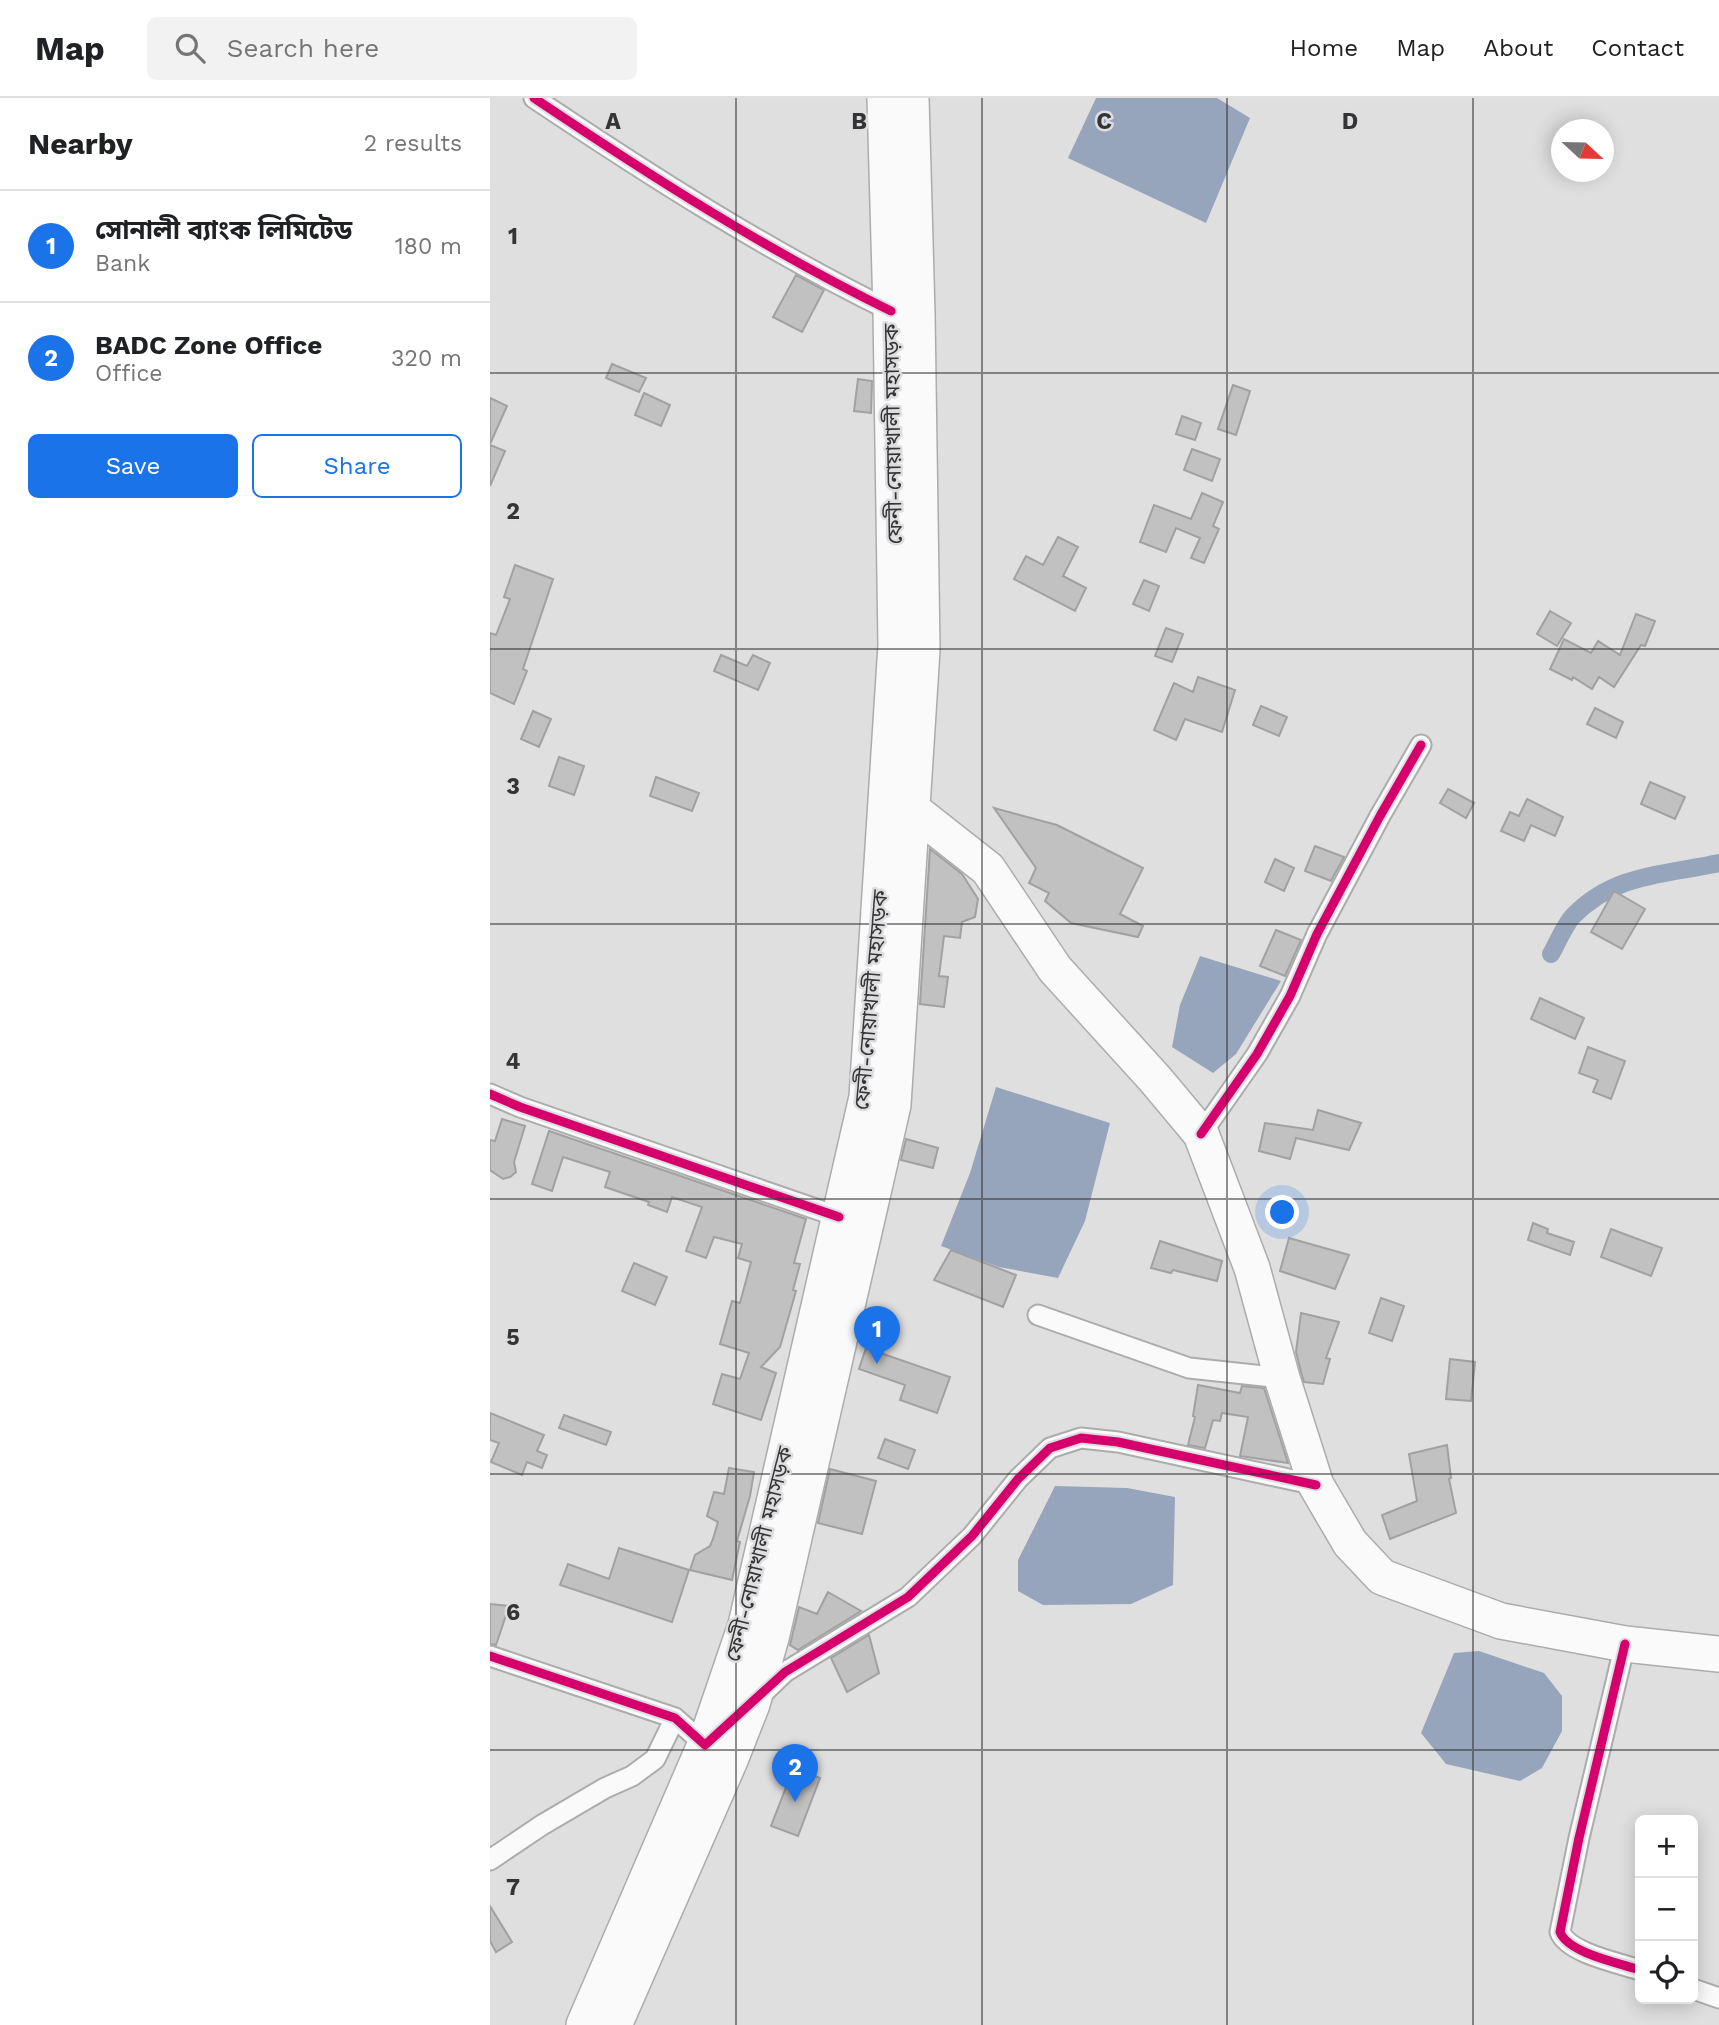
<!DOCTYPE html>
<meta charset="utf-8">
<style>
:root{--surface:#fff;--page:#f2f2f2;--text:#202124;--muted:#757577;--line:#e0e0e0;--accent:#1a73e8}
body{margin:0;font-family:"Work Sans","Noto Sans Bengali",sans-serif;background:var(--page);color:var(--text)}
.controls{position:absolute;right:21px;bottom:21px;display:grid;overflow:hidden;border-radius:10px;box-shadow:0 4px 18px #0003}
.controls button{width:63px;height:63px;display:grid;place-items:center;padding:0;border:0;border-bottom:2px solid var(--line);background:var(--surface);color:var(--text);font:35px sans-serif}
.compass{position:absolute;left:1061px;top:21px;width:63px;height:63px;border-radius:50%;background:var(--surface);box-shadow:0 4px 18px #0003;rotate:112deg}
.you{position:absolute;left:793px;top:1115px;width:24px;height:24px;margin:-18px;border:5px solid #fff;border-radius:50%;background:#1a73e8;box-shadow:0 0 0 10px #1a73e833}
.badge{display:grid;place-items:center;width:46px;height:46px;border-radius:50%;background:var(--accent);color:#fff;font-size:23px;font-weight:700}
.pin{position:absolute;translate:-50% -58px;filter:drop-shadow(0 2px 4px #0008)}
.pin::after{content:'';position:absolute;top:37px;width:24px;height:21px;background:inherit;clip-path:polygon(0 0,100% 0,50% 100%)}
.list{margin:0;padding:0;list-style:none}
h2{display:flex;justify-content:space-between;align-items:center;height:91px;margin:0;padding:0 28px;font-size:30px}
h2 small{font-size:23px;font-weight:400;color:var(--muted)}
.list li{display:grid;grid-template-columns:46px 1fr auto;gap:21px;align-items:center;box-sizing:border-box;height:112px;padding:0 28px;border-top:2px solid var(--line)}
.list b{display:block;font-size:26px;white-space:nowrap}
.list p{margin:0;font-size:23px;white-space:nowrap;color:var(--muted)}
.list em{font-size:23px;font-style:normal;color:var(--muted)}
.actions{display:flex;gap:14px;padding:21px 28px}
.actions a{flex:1;padding:16px 0;border:2px solid var(--accent);border-radius:10px;text-align:center;font-size:24px;color:var(--accent)}
.actions .main{background:var(--accent);color:#fff}
.icon{flex:none;width:38px;height:38px;fill:none;stroke:currentColor;stroke-width:2;stroke-linecap:round;stroke-linejoin:round}
.map{position:relative;flex:none;width:1229px;height:1927px;overflow:hidden}
header{display:flex;align-items:center;gap:42px;box-sizing:border-box;height:98px;padding:0 35px;background:var(--surface);border-bottom:2px solid var(--line)}
header strong{font-size:33px}
nav{display:flex;gap:38px;margin-inline-start:auto;font-size:24px}
.search{width:490px;height:63px;background:var(--page);display:flex;align-items:center;gap:18px;box-sizing:border-box;padding:0 24px;border-radius:10px;color:var(--muted);font-size:26px}
main{display:flex}
aside{flex:1;background:var(--surface)}
.map>svg:first-child{display:block}
</style>
<header>
<strong>Map</strong>
<div class="search"><svg class="icon" aria-label="search" viewBox="0 0 24 24"><circle cx="10" cy="10" r="6"/><path d="M15 15l6 6"/></svg>Search here</div>
<nav><a>Home</a><a>Map</a><a>About</a><a>Contact</a></nav>
</header>
<main>
<aside>
<h2>Nearby<small>2 results</small></h2>
<ul class="list">
<li><span class="badge">1</span><div><b>সোনালী ব্যাংক লিমিটেড</b><p>Bank</p></div><em>180 m</em></li>
<li><span class="badge">2</span><div><b>BADC Zone Office</b><p>Office</p></div><em>320 m</em></li>
</ul>
<div class="actions"><a class="main">Save</a><a>Share</a></div>
</aside>
<div class="map">
<svg width="1229" height="1927" viewBox="0 0 1229 1927">
<rect width="100%" height="100%" fill="#dfdfe0"/>
<path fill="#96a5bc" d="M606 0H727L760 20 716 125 578 60Z
M710 858 791 883 746 956 723 975 682 949 690 907Z
M506 989 620 1025 595 1123 568 1180 509 1169 451 1148 480 1075Z
M565 1388 637 1390 685 1399 683 1487 641 1506 553 1507 528 1493V1462Z
M989 1553 1054 1575 1072 1598V1633L1052 1670 1030 1683 956 1666 931 1635 964 1555Z"/>
<g fill="none" stroke-linecap="round" stroke-linejoin="round">
<path stroke="#96a5bc" stroke-width="18" d="M1061 856C1068 844 1074 828 1083 818 1125 775 1174 777 1229 765"/>
</g>
<path fill="#c1c1c2" stroke="#a1a1a2" stroke-width="2" d="M306 177 334 192 312 234 283 219Z
M122 266 156 280 149 294 116 280Z
M368 281 382 283 381 315 364 313Z
M743 287 760 293 746 337 728 331Z
M154 295 180 307 171 328 145 317Z
M0 300 17 308 0 346Z
M692 318 711 325 705 342 686 336Z
M0 347 15 353 0 388Z
M702 351 730 361 722 383 694 372Z
M712 395 733 404 723 428 729 431 714 465 701 460 710 440 686 430 676 454 650 444 664 407 701 421Z
M568 439 588 449 573 478 596 490 585 513 524 481 536 458 553 467Z
M25 467 63 481 33 571 37 573 24 606 0 595V535L6 537 20 501 14 499Z
M654 482 669 488 659 513 643 506Z
M1060 513 1081 525 1067 548 1047 536Z
M1146 516 1165 523 1155 548 1151 547 1124 589 1109 579 1102 591 1083 579 1082 582 1060 571 1074 541 1101 555 1108 543 1130 557Z
M676 530 693 536 682 564 665 558Z
M231 557 257 568 263 557 280 565 268 592 224 573Z
M708 579 745 592 732 634 695 621 686 642 664 632 684 585 703 594Z
M771 608 797 619 789 638 763 627Z
M1105 610 1133 624 1126 640 1097 626Z
M43 613 61 621 49 649 31 641Z
M69 659 94 668 84 697 59 688Z
M166 679 209 695 202 713 160 698Z
M1160 684 1195 699 1185 721 1151 706Z
M958 691 984 705 976 720 950 705Z
M1037 701 1073 719 1065 738 1041 727 1034 743 1011 733 1020 714 1029 718Z
M504 710 567 727 653 770 630 816 653 828 648 839 581 825 555 803 559 795 539 785 546 770Z
M825 748 854 759 841 783 815 773Z
M440 751 472 776 488 801 485 819 472 824 470 840 454 838 449 878 458 879 454 909 430 906Z
M785 761 804 770 794 793 775 784Z
M1124 793 1155 811 1132 851 1101 834Z
M786 832 811 842 795 878 770 868Z
M1050 900 1094 920 1085 941 1041 921Z
M1098 949 1135 963 1121 1001 1103 994 1108 982 1089 975Z
M828 1012 871 1025 859 1052 806 1040 800 1061 769 1053 775 1025 823 1032Z
M12 1021 35 1028 24 1064 26 1074 20 1079 13 1081 0 1072V1042L5 1043Z
M59 1033 316 1121 304 1165 310 1166 303 1192 306 1193 290 1249 271 1269 286 1275 271 1322 223 1306 232 1276 250 1281 259 1255 230 1246 242 1203 250 1205 261 1164 248 1160 252 1146 224 1139 216 1160 196 1153 212 1109 182 1099 177 1114 158 1107 159 1104 115 1089 120 1074 73 1059 62 1093 42 1086Z
M416 1041 448 1050 443 1070 411 1062Z
M1043 1125 1058 1131 1057 1135 1084 1144 1080 1157 1038 1142Z
M1121 1131 1172 1150 1161 1178 1111 1159Z
M799 1140 859 1157 845 1191 790 1173Z
M670 1143 732 1163 727 1183 683 1172 681 1175 661 1170Z
M461 1152 526 1177 513 1209 444 1182Z
M144 1165 177 1179 165 1207 132 1193Z
M891 1200 914 1208 902 1243 879 1235Z
M811 1215 849 1224 836 1260 840 1261 833 1286 814 1284 811 1274 806 1254Z
M376 1250 460 1279 447 1315 410 1302 415 1287 369 1271Z
M960 1261 985 1264 981 1303 956 1301Z
M708 1287 750 1295 752 1288 774 1290 798 1365 750 1358 758 1319 732 1315 730 1323 723 1322 715 1350 698 1347 705 1319 703 1318Z
M0 1315 54 1337 47 1353 57 1357 52 1370 37 1364 32 1377 1 1364 9 1345 0 1342Z
M74 1317 121 1334 116 1347 69 1330Z
M395 1341 425 1352 418 1371 388 1360Z
M957 1347 961 1380 959 1381 966 1415 900 1441 892 1417 927 1403 919 1356Z
M239 1370 264 1374 260 1398 247 1443 250 1444 242 1482 200 1472 205 1457 220 1448 223 1441 228 1424 217 1418 224 1394 234 1396Z
M340 1371 386 1383 372 1436 328 1425Z
M129 1450 199 1472 182 1524 70 1487 78 1466 119 1481Z
M338 1494 371 1513 308 1552 300 1547 309 1509 327 1516Z
M0 1506 19 1508 6 1547 0 1546Z
M379 1537 389 1575 357 1594 341 1560Z
M304 1669 330 1680 308 1738 281 1728Z
M0 1808 22 1844 6 1854 0 1843Z"/>
<g fill="none" stroke-linecap="round" stroke-linejoin="round">
<defs>
<path id="street" d="M44 0C159 77 276 152 401 213
M0 996 30 1009 349 1119
M711 1036 767 956 800 898 827 836 890 718 931 647
M548 1217 699 1270 792 1280
M1135 1546 1089 1740 1070 1834C1078 1855 1129 1865 1150 1872
M0 1558 185 1620 215 1647 219 1644
M268 1600 295 1574 418 1499 482 1438 528 1381 560 1350 591 1340 628 1344 826 1387
M0 1762 52 1727 115 1690 142 1678 165 1661 185 1620
M1203 1891 1229 1900"/>
<path id="highway" d="M411 698 423 712 498 771 565 871 665 981 711 1036 762 1170 792 1280 826 1387 860 1445 892 1479 1011 1523 1135 1546 1229 1556
M94 1927 215 1647 256 1527 377 999 406 547 401 213 395 0
M124 1927 240 1662 262 1606 281 1540 403 1007 432 552 427 216 421 0"/>
</defs>
<use href="#street" stroke="#acacad" stroke-width="23"/>
<use href="#highway" stroke="#acacad" stroke-width="38"/>
<use href="#street" stroke="#fafafa" stroke-width="19"/>
<use href="#highway" stroke="#fafafa" stroke-width="35"/>
<defs>
<path id="cycleway" d="M44 0C159 77 276 152 401 213
M0 996 30 1009 349 1119
M711 1036 767 956 800 898 827 836 890 718 931 647
M1135 1546 1089 1740 1070 1834C1078 1855 1129 1865 1150 1872
M0 1558 185 1620 215 1647 295 1574 418 1499 482 1438 528 1381 560 1350 591 1340 628 1344 826 1387"/>
</defs>
<use href="#cycleway" stroke="#dedee1" stroke-width="13"/>
<use href="#cycleway" stroke="#d6006c" stroke-width="9"/>
</g>
<path fill="none" stroke="#343435" stroke-width="2" stroke-opacity="0.55" d="M246 0V1927M492 0V1927M737 0V1927M983 0V1927M0 275H1229M0 551H1229M0 826H1229M0 1101H1229M0 1376H1229M0 1652H1229"/>
<g text-anchor="middle" stroke-width="5" stroke-linejoin="round" paint-order="stroke">
<g font-size="21" fill="#343435" stroke="#dedee1">
<text transform="translate(403 336) rotate(-91)" y="7">ফেনী-নোয়াখালী মহাসড়ক</text>
<text transform="translate(381 902) rotate(-85)" y="7">ফেনী-নোয়াখালী মহাসড়ক</text>
<text transform="translate(269 1456) rotate(-76)" y="7">ফেনী-নোয়াখালী মহাসড়ক</text>
</g>
</g>
<g font-size="23" text-anchor="middle" font-weight="bold" fill="#343435" stroke="#dedee1" stroke-width="5" stroke-linejoin="round" paint-order="stroke">
<text x="123" y="31">A</text>
<text x="369" y="31">B</text>
<text x="614" y="31">C</text>
<text x="860" y="31">D</text>
<text x="23" y="146">1</text>
<text x="23" y="421">2</text>
<text x="23" y="696">3</text>
<text x="23" y="971">4</text>
<text x="23" y="1247">5</text>
<text x="23" y="1522">6</text>
<text x="23" y="1797">7</text>
</g>
</svg>
<div class="controls">
<button>+</button>
<button>−</button>
<button><svg class="icon" aria-label="locate" viewBox="0 0 24 24"><circle cx="12" cy="12" r="6"/><path d="M12 2v4M12 18v4M2 12h4M18 12h4"/></svg></button>
</div>
<svg class="compass" viewBox="-18 -18 36 36"><path d="M0-13l5 13h-10z" fill="#e53935"/><path d="M0 13l5-13h-10z" fill="#757577"/></svg>
<div class="you"></div>
<div class="pin badge" style="left:387px;top:1266px">1</div>
<div class="pin badge" style="left:305px;top:1704px">2</div>
</div>
</main>
